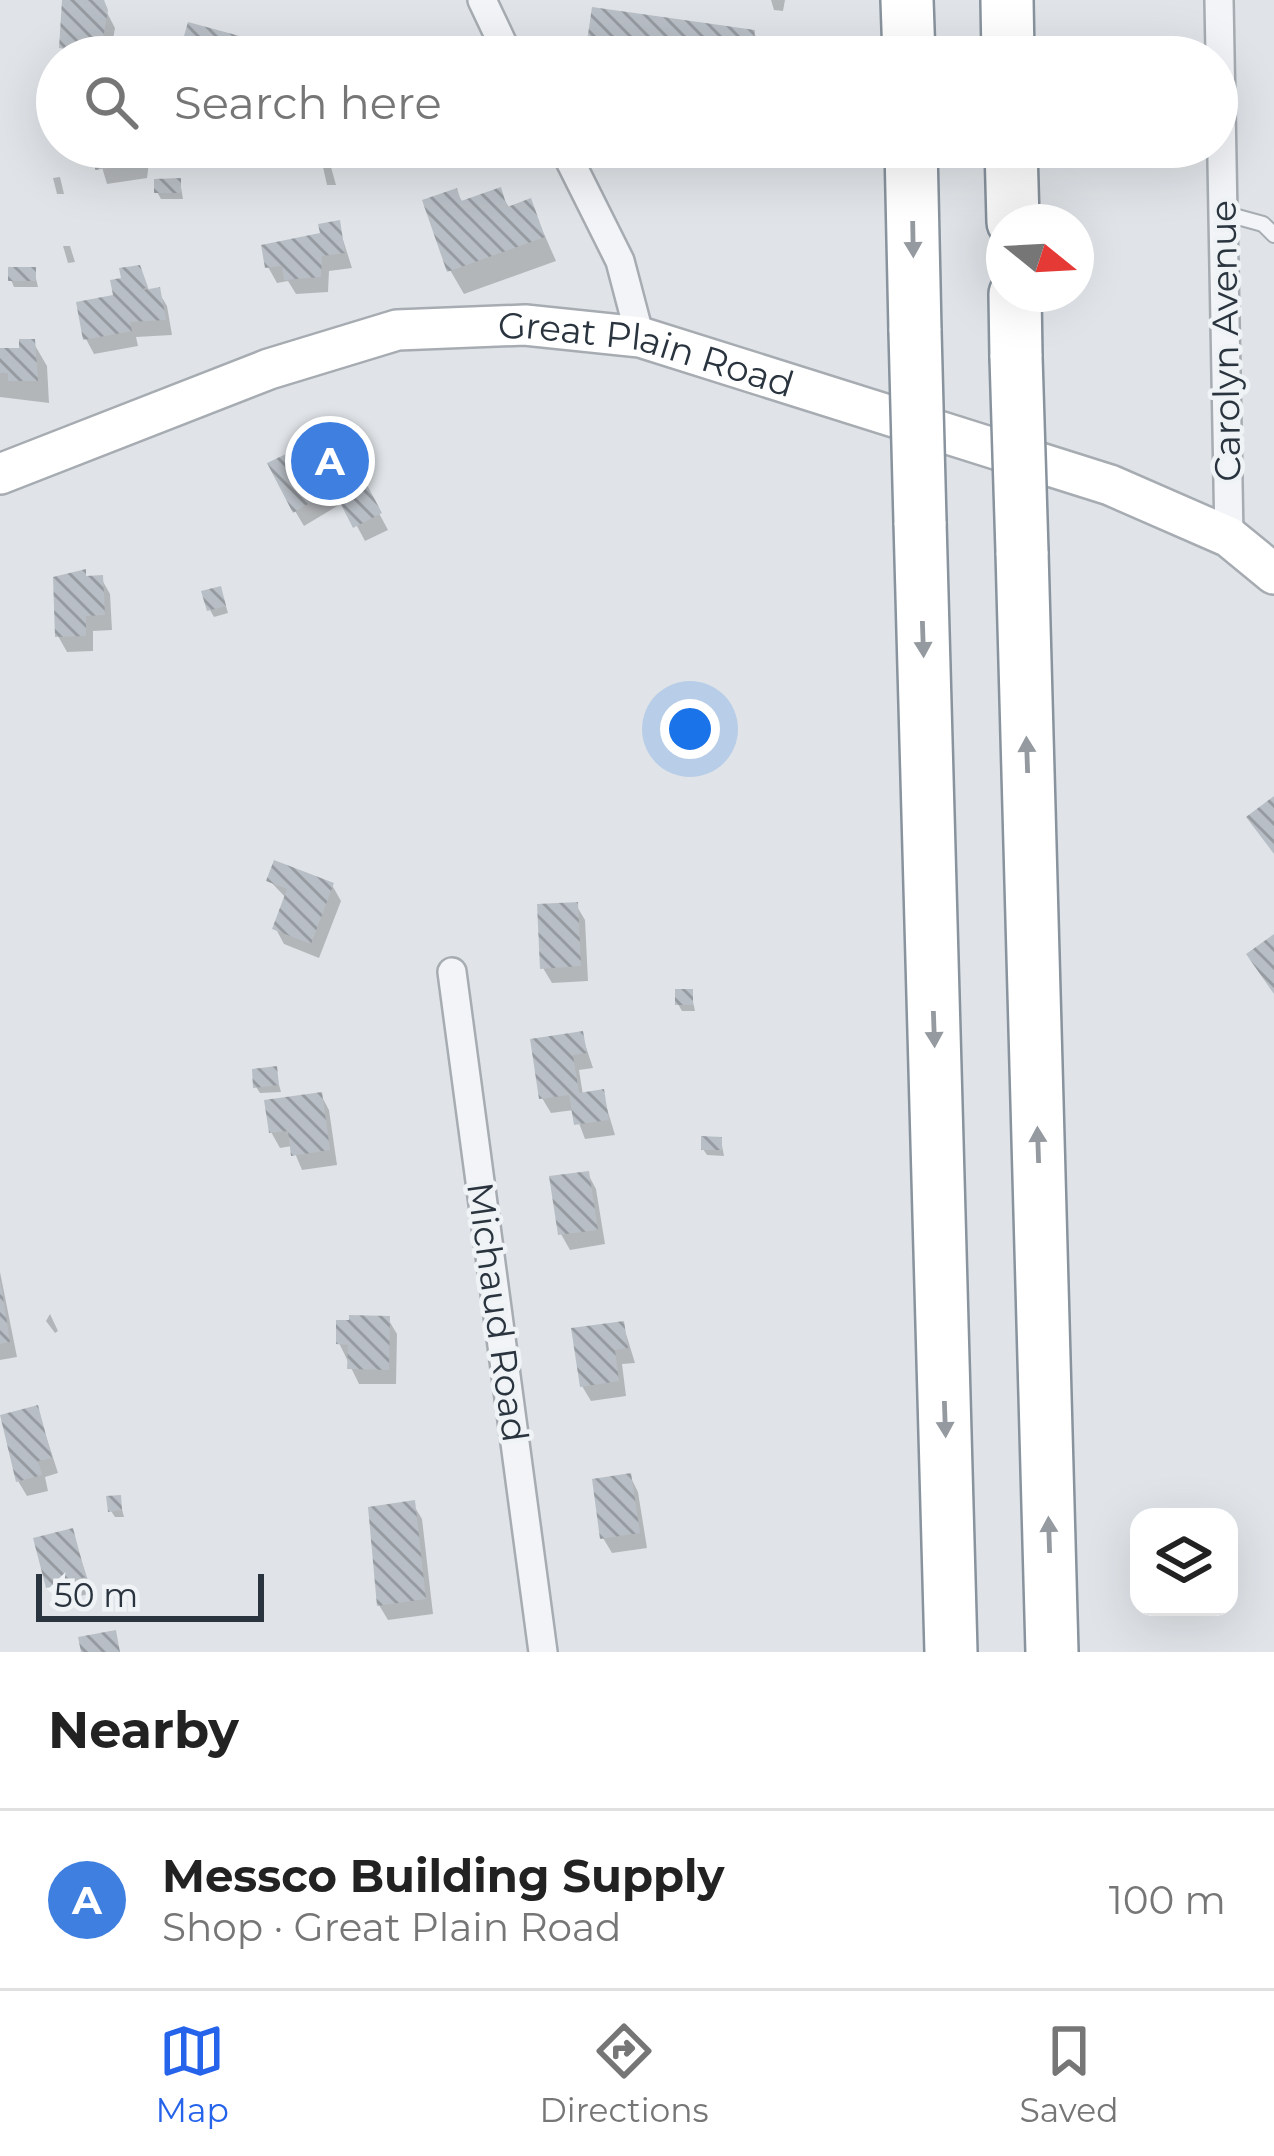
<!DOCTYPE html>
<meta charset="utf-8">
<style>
:root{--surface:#fff;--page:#f6f6f6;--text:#222;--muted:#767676;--line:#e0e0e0;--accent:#2563eb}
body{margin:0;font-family:Montserrat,sans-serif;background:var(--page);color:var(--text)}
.controls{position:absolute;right:36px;bottom:36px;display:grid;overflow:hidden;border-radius:24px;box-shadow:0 12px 48px #0002}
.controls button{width:108px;height:108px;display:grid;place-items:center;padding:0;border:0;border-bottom:3px solid var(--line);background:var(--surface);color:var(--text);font:60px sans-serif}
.compass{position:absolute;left:986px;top:204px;width:108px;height:108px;border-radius:50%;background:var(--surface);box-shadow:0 12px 48px #0002;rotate:108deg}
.scale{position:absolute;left:36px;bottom:30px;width:228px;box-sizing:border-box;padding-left:12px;border:6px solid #2a343f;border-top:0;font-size:33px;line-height:42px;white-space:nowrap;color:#2a343f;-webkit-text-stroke:9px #eff3f6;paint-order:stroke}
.you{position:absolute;left:690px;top:729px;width:42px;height:42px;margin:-30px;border:9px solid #fff;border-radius:50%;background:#1a73e8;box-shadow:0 0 0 18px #1a73e833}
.badge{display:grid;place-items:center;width:78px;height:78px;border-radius:50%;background:var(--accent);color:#fff;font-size:39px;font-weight:700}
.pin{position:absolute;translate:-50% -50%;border:6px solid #fff;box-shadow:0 3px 12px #0006}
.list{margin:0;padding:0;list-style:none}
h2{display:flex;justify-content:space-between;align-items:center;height:156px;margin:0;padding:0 48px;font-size:51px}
h2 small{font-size:39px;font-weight:400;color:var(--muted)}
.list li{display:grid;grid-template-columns:78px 1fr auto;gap:36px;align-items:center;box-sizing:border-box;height:180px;padding:0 48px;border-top:3px solid var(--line)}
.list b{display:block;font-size:45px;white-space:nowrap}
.list p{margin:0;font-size:39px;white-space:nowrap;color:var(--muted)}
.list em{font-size:39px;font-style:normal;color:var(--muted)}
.icon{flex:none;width:66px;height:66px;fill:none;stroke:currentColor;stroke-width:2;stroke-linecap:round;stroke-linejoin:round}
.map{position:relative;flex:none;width:1274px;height:1652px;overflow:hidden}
.search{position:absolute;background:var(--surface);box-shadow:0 12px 48px #0002;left:36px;right:36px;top:36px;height:132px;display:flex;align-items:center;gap:30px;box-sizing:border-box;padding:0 42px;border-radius:66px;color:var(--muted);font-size:45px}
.sheet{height:336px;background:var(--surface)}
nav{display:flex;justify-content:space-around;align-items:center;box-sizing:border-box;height:168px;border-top:3px solid var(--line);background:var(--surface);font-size:33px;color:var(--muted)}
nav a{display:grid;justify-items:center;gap:6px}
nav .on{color:var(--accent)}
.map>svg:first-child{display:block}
</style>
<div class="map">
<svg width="1274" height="1652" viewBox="0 0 1274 1652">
<defs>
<pattern id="building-back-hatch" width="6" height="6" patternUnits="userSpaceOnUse" patternTransform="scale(3)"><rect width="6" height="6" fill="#b8bec5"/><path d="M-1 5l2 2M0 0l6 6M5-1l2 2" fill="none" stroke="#969ba1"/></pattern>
</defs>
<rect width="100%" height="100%" fill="#e0e4e8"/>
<path fill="#0003" d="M771 0H785L783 11 774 10Z
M102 3 115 28 110 57H68L62 48Z
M754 33 767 57 588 54Z
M244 41 253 57H181Z
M96 147H151L147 178 107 184Z
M323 167H331L336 185H327Z
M60 177 64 194H57L53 178Z
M180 181 183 199H161L157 192Z
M456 191 463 203 499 191 510 209 530 202 556 261 464 294 450 270Z
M338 224 352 268 329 271 328 292 296 294 288 281 277 283 268 267Z
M63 246H70L75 262 68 263Z
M138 268 150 292 158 291 167 306 172 335 136 337 138 346 94 354 86 339Z
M34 270 38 287H14L11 280Z
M33 342 47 366 49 403 0 397V351H22Z
M292 470 353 491 364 485 388 530 365 541 344 502 304 526 295 511Z
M73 574 101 578 110 594 112 630 93 631V651L67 652 58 636Z
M223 596 228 613 214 617 210 610Z
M270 881 332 885 341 901 319 958 284 944 276 929 287 899Z
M576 905 585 920 588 981 552 983 543 968Z
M691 992 695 1011H682L678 1004Z
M582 1035 593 1068 579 1070 583 1095 602 1092 615 1135 585 1139 574 1110 551 1113 542 1098Z
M275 1070 281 1092 260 1093 256 1087Z
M321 1095 329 1110 337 1165 302 1170 292 1146 280 1148 271 1132Z
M721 1140 724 1156 707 1155 703 1149Z
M588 1174 596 1189 605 1244 570 1250 561 1234Z
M0 1272 17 1357 0 1360Z
M50 1314 58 1331 55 1333 46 1321Z
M388 1319 397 1334 396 1384H359L339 1343Z
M623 1324 635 1363 622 1364 626 1396 591 1401 582 1386Z
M37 1408 58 1473 45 1477 48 1491 27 1496 18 1481Z
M630 1476 638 1492 647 1548 612 1553 603 1538Z
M119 1498 124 1517H115L111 1511Z
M413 1504 422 1519 433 1614 388 1620 379 1605Z
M72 1531 92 1593 57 1602 49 1587Z"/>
<path fill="url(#building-back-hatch)" d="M62 0H104L108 10 101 51 59 48Z
M592 7 755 30 752 57 585 55Z
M188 22 247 38 241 57H178Z
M95 147H140V163L95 170Z
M181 178V193H154V179Z
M501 187 507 207 531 198 545 237 447 272 422 200 457 188 461 201Z
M340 220 345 253 322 256 321 277 284 280 282 266 265 268 261 245 320 233 318 224Z
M140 265 148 287 138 291 160 287 166 320 130 322 132 331 83 340 76 302 113 295 110 280 121 278 119 268Z
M8 267H36V281H8Z
M19 339H35L38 381H8V373H0V348H19Z
M332 446 353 487 365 481 382 513 353 528 333 489 293 513 267 463 286 454 293 466Z
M86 569V576L103 575 105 615 86 616V636L55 637 53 577Z
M221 586 226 606 207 611 201 591Z
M1274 796V854L1246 817Z
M274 860 334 883 311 944 272 929 287 889 266 881Z
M578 902 581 966 540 969 537 904Z
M1274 934V994L1246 954Z
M675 989H693V1005H675Z
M583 1031 587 1053 573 1055 579 1093 604 1089 609 1120 574 1125 569 1095 539 1099 530 1039Z
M277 1066 279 1085 253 1088 252 1069Z
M322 1092 330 1150 291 1156 288 1131 269 1133 264 1100Z
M701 1136 722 1137V1150H701Z
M589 1171 598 1230 558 1235 549 1176Z
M0 1278 10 1342 0 1344Z
M349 1315 390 1316 389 1370 347 1369 348 1345 336 1344V1320H349Z
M624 1321 628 1348 615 1350 619 1381 580 1387 571 1328Z
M38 1405 52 1458 38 1461 42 1475 16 1482 0 1415Z
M631 1473 640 1533 600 1539 592 1479Z
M121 1495 122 1510 108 1512 106 1496Z
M415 1500 426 1599 377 1606 368 1507Z
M73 1528 86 1577 46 1588 33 1538Z
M116 1630 120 1652H81L78 1637Z"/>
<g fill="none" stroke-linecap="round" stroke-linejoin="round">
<defs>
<path id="lane" d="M1223 213 1263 224 1274 235"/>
<path id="street" d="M482 0 509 57
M1219 0 1229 537
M563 147 620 261 640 337
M452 972 543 1652"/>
<g id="secondary">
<path id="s1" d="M0 474 269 369 397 330 525 325 640 337 1110 485 1229 537 1274 574"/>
</g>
<path id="highway" d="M907 0 909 57
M1007 0 1008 57
M911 147 915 331
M1011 147 1013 222
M1015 294 1016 357
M920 522 951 1652
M1022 552 1052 1652"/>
</defs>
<use href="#lane" stroke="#a6acb2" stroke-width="18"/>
<use href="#street" stroke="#a6acb2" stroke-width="32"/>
<use href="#secondary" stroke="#a6acb2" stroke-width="44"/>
<use href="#highway" stroke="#88939e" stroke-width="56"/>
<use href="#lane" stroke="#f2f4f7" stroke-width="14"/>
<use href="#street" stroke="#f2f4f7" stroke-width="27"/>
<use href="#secondary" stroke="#fff" stroke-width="39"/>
<use href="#highway" stroke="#fff" stroke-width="51"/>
<defs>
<path id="highway-bridge" d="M915 331 920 522
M1016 357 1022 552"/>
</defs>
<use href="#highway-bridge" stroke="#88939e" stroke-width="56" stroke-linecap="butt"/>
<use href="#highway-bridge" stroke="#fff" stroke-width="51"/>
</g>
<defs><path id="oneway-solid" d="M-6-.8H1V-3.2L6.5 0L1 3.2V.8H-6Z" transform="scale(3)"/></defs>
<g fill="#949a9f">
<use href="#oneway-solid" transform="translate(913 239) rotate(89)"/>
<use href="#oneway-solid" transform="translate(923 639) rotate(88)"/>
<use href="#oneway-solid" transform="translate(1027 755) rotate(-92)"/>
<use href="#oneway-solid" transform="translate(934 1029) rotate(88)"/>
<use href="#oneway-solid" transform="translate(1038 1145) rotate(-92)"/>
<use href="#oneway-solid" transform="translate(945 1419) rotate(88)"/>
<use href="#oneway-solid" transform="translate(1049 1535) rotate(-92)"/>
</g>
<g text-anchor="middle" stroke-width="9" stroke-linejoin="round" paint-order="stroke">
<g font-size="36" fill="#2a343f" stroke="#eff3f6">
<text transform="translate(1225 341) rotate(-91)" y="13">Carolyn Avenue</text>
<text dy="13" stroke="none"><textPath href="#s1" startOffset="675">Great Plain Road</textPath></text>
<text transform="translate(498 1312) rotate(82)" y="13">Michaud Road</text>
</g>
</g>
</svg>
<div class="controls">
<button><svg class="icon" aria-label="layers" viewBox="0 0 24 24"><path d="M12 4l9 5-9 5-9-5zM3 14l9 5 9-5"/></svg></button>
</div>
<svg class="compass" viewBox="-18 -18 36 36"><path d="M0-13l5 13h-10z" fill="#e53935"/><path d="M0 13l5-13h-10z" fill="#767676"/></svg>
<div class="scale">50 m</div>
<div class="you"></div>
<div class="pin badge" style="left:330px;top:461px;background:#3f7fe0">A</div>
<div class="search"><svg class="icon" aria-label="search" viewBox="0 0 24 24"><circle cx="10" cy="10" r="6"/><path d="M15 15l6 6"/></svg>Search here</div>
</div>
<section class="sheet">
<h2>Nearby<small></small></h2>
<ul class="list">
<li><span class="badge" style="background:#3f7fe0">A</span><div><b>Messco Building Supply</b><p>Shop · Great Plain Road</p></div><em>100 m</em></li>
</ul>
</section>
<nav>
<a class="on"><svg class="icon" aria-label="map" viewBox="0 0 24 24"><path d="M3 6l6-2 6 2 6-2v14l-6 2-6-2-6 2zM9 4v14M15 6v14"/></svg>Map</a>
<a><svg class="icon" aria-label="directions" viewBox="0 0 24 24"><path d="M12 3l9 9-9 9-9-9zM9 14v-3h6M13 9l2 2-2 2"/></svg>Directions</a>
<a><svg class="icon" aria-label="saved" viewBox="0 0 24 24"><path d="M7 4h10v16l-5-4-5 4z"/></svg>Saved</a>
</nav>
